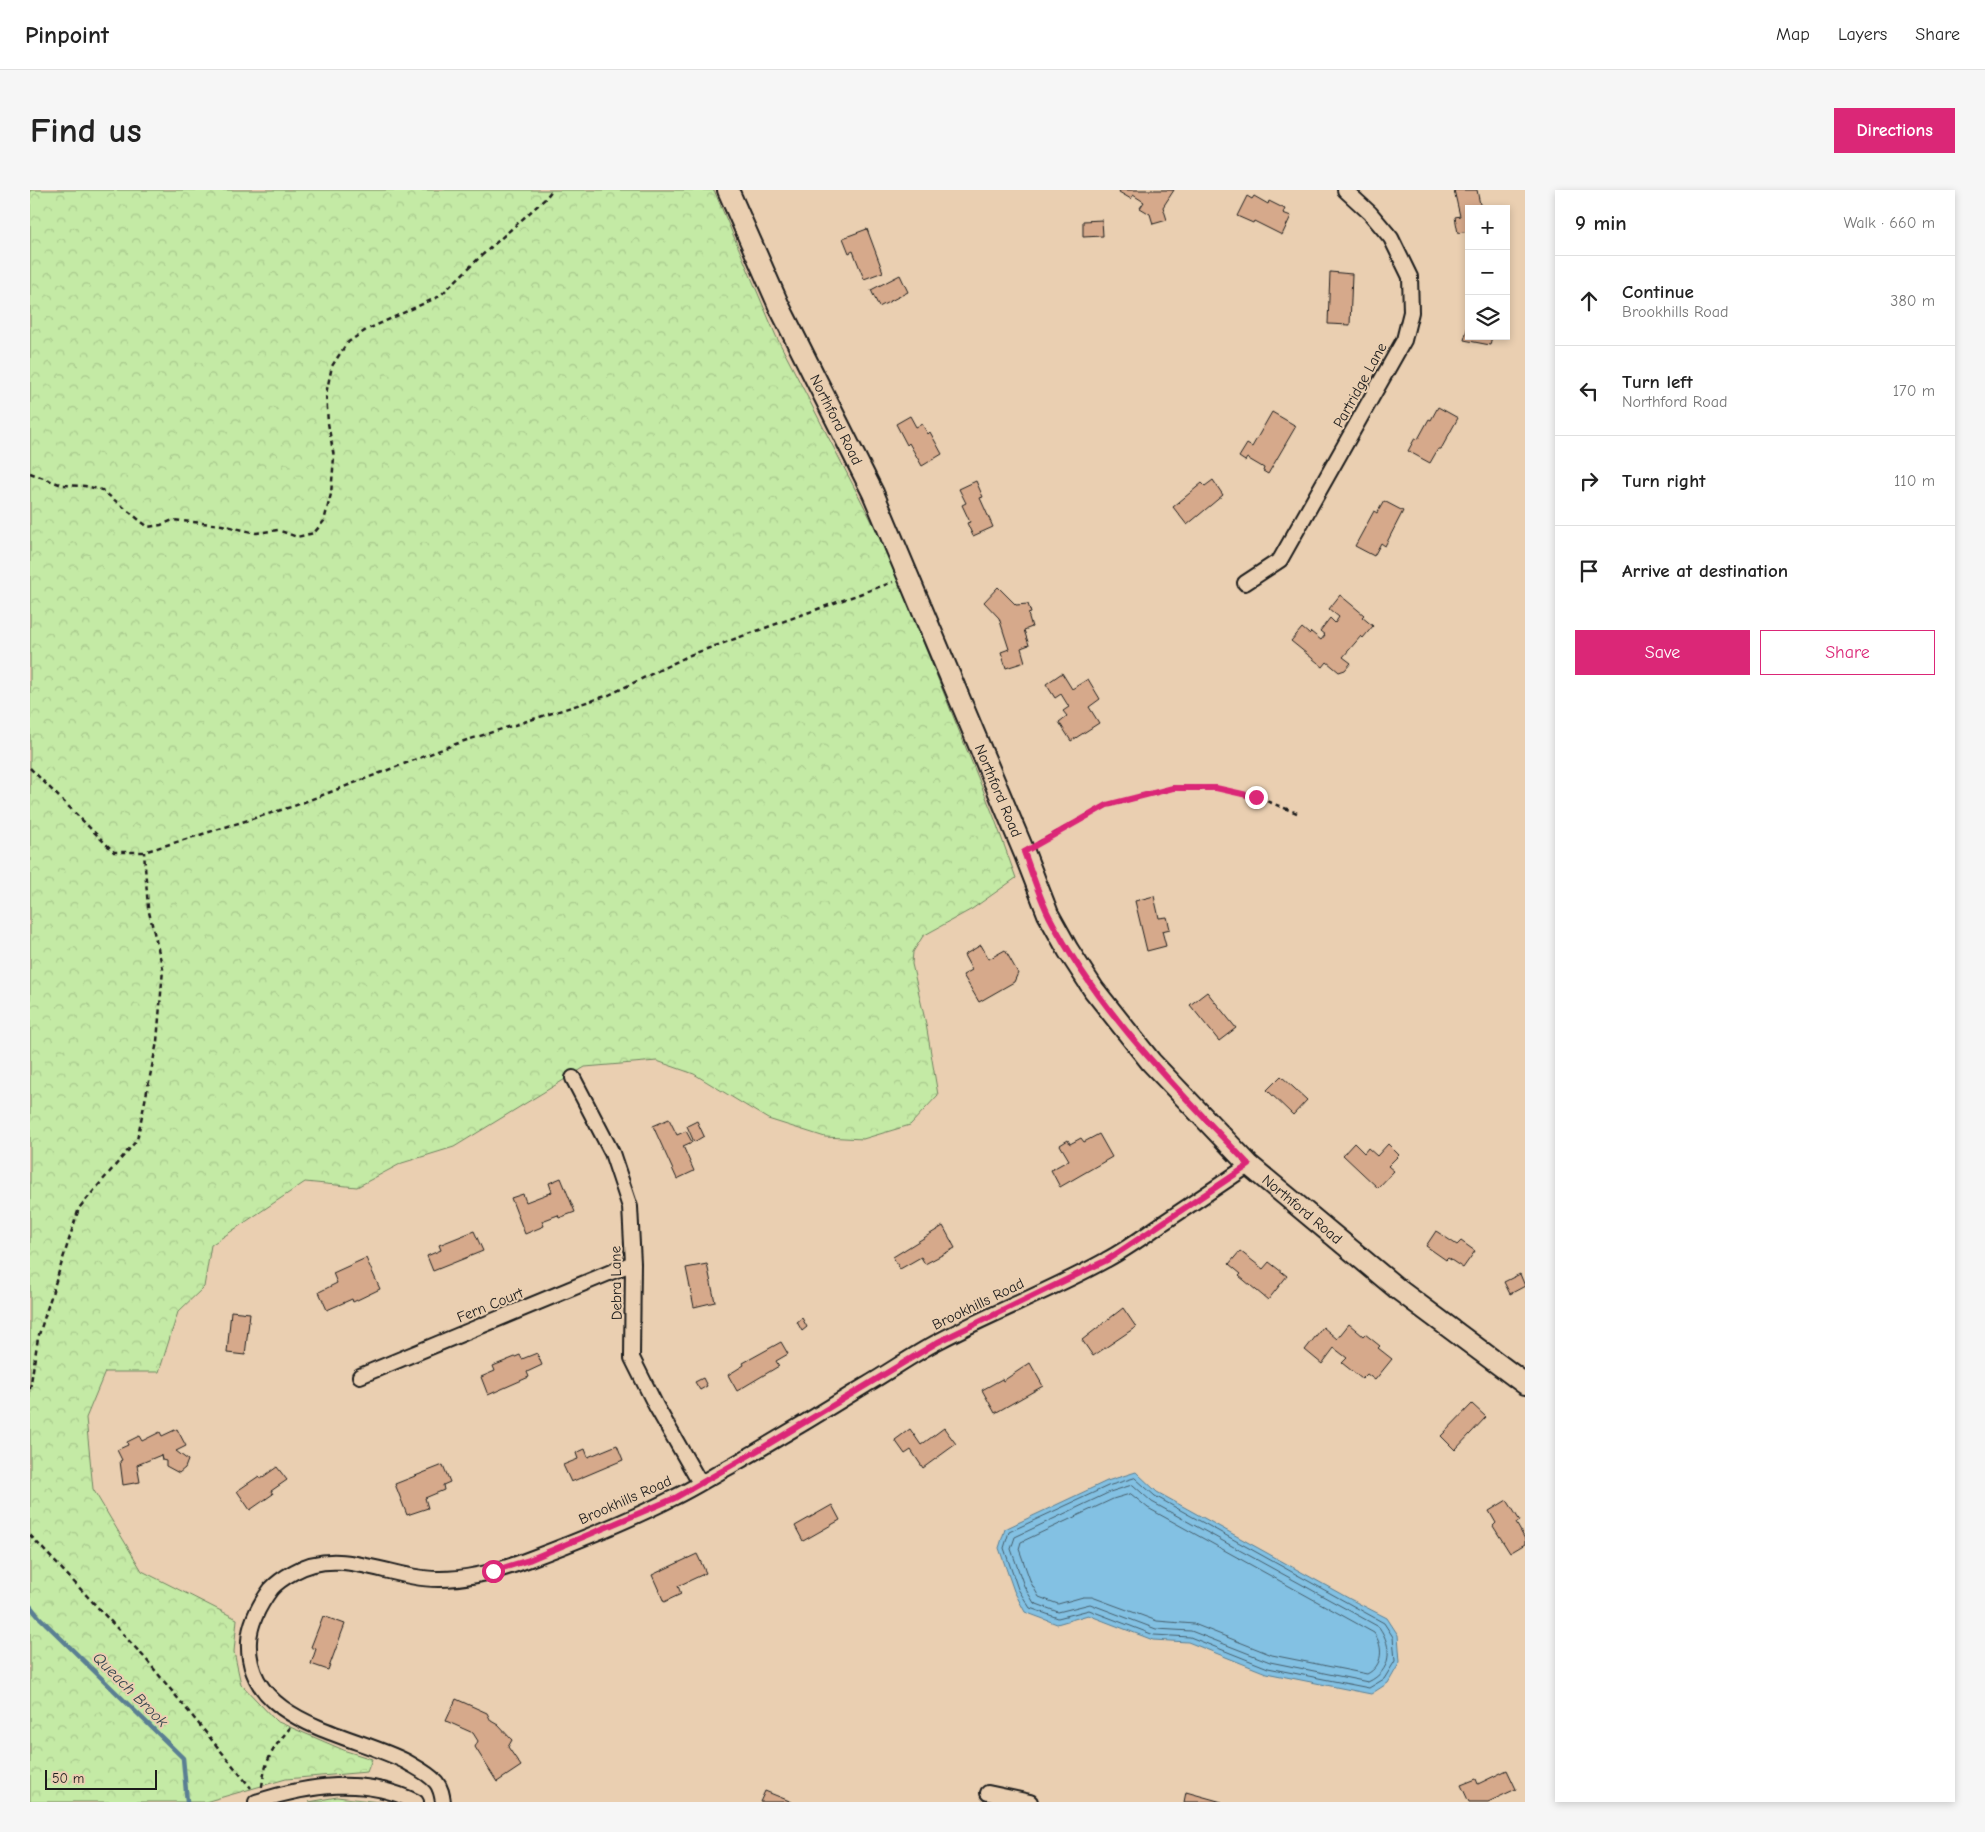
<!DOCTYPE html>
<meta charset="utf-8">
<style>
:root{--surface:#fff;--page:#f6f6f6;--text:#222;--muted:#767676;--line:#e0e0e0;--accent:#db2777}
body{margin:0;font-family:"Comic Neue",sans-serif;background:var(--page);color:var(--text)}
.controls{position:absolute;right:15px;top:15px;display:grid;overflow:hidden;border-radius:0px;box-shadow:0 2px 8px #0003}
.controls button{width:45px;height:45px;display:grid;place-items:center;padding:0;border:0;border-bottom:1px solid var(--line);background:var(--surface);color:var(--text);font:25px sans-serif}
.scale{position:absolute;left:15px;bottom:12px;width:112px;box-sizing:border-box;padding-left:5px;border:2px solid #1c1c1c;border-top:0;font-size:14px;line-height:18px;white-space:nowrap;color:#1c1c1c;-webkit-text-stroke:4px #eacfb1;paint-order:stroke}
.stop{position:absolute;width:15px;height:15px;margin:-11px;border:4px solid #db2777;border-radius:50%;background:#fff}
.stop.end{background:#db2777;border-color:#fff;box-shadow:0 1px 5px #0008}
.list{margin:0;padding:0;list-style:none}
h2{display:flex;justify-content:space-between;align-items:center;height:65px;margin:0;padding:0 20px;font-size:21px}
h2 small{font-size:16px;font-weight:400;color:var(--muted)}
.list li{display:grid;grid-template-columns:32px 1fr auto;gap:15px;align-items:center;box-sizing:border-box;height:90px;padding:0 20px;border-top:1px solid var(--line)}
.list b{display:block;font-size:19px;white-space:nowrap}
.list p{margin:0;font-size:16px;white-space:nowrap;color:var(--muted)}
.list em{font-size:16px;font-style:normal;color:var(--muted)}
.actions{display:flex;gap:10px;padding:15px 20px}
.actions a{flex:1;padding:11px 0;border:1px solid var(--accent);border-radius:0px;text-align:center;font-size:18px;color:var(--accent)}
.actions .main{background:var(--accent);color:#fff}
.icon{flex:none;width:28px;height:28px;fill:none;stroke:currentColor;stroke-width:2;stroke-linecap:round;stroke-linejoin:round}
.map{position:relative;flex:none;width:1495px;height:1612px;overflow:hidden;border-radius:0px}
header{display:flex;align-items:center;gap:30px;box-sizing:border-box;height:70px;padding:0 25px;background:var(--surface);border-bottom:1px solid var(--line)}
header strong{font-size:24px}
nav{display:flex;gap:28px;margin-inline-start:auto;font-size:18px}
.intro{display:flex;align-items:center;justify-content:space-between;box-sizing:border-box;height:120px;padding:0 30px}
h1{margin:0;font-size:35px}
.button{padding:12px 22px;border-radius:0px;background:var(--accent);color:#fff;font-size:18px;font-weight:700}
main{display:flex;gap:30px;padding:0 30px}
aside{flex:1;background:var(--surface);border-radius:0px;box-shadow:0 2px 8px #0003}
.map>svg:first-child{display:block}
</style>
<header>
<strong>Pinpoint</strong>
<nav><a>Map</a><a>Layers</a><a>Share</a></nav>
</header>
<div class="intro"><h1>Find us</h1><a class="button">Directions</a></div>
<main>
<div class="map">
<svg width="1495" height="1612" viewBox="0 0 1495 1612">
<defs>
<pattern id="forest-crowns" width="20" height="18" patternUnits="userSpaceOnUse" patternTransform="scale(1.25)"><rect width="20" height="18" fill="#c4eaa5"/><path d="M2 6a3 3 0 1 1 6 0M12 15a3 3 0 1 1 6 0" fill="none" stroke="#a8c88d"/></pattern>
</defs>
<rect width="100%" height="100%" fill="#eacfb1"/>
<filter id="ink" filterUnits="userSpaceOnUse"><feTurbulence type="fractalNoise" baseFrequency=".02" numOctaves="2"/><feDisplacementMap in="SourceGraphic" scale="10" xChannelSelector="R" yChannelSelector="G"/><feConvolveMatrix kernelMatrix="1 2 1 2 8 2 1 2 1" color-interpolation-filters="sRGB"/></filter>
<g filter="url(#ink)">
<path fill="url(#forest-crowns)" stroke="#708360" d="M0 0H684L746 146 853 353 964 627 986 688 942 719 893 746 883 762 882 774 896 834 908 905 880 935 833 949 795 947 738 929 664 884 627 871 555 877 424 957 372 973 327 997 275 992 181 1055 174 1097 148 1122 129 1182H75L56 1228 63 1299 112 1381 207 1429 204 1462 211 1494 246 1531 316 1561 342 1569 337 1582 256 1589 175 1612H0Z
M307 1607 349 1612H279Z"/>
<path fill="#83c1e3" stroke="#5a7f93" d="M1106 1282 1127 1302 1320 1409 1357 1428 1368 1445 1370 1472 1358 1493 1341 1504 1236 1483 1158 1452 1123 1450 1058 1425 1027 1434 995 1422 984 1401 969 1358 975 1339 1077 1291Z"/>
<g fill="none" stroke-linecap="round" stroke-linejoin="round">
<path stroke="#455e6c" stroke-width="1" d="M1105 1288 1125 1306 1354 1433 1363 1447 1365 1471 1354 1489 1339 1498 1238 1478 1160 1447 1124 1445 1059 1420 1028 1428 1000 1418 988 1399 974 1358 979 1342 1078 1296Z
M1103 1295 1122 1312 1349 1437C1363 1457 1362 1481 1338 1492L1240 1472 1161 1441 1126 1439 1060 1414 1028 1422 1004 1413 994 1396 981 1359 985 1347 1080 1302Z
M1101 1304 1118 1318 1344 1443C1354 1457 1353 1476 1337 1484L1242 1465 1164 1434 1127 1431 1062 1407H1053L1028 1414 1009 1407 1001 1393 989 1359 991 1352 1083 1309Z"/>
<path stroke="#5a7f93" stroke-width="4.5" d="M0 1416 8 1426 153 1568 157 1612"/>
</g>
<path fill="#d6a98b" stroke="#1c1c1c" d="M1090 0H1144L1133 17 1137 30 1123 34 1120 24 1110 18 1114 12 1103 5 1101 9 1089 2Z
M1424 0H1447L1451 19H1439V41L1428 43 1425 27 1430 26Z
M1217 6 1222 9 1224 6 1238 14 1239 11 1255 19 1253 23 1261 26 1252 45 1224 31 1223 33 1207 26Z
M1072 30 1073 46 1053 47V31Z
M837 39 853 82 834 89 823 61 819 63 813 48Z
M1300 82 1322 84 1320 135 1298 134Z
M870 85 878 102 849 117 841 100Z
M1439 132V146H1462L1460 155 1434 150Z
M1408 217 1428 228 1411 259H1408L1400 273 1378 261 1385 248 1388 249 1399 229 1401 230Z
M1242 222 1266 236 1238 284 1233 281 1234 278 1217 268 1215 271 1209 267 1217 254 1222 257Z
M880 226 886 237 892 234 898 244 900 242 912 264 892 276 879 253 877 255 866 234Z
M1183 290 1193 305 1157 335 1143 317 1172 293 1175 296Z
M946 291 953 307 950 308 963 337 943 346 937 333 940 332 932 315 936 313 929 299Z
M1354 311 1373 321 1355 356 1351 353 1344 366 1325 356 1344 321 1347 323Z
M968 397 986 415 998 414 1001 423 998 424 1002 437 994 440 999 455 991 458 995 472 976 478 971 462 979 459 969 428 954 412Z
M1310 405 1334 425 1332 427 1343 436 1333 448 1331 446 1313 467 1321 473 1315 480 1309 482 1297 472 1293 477 1261 451 1272 438 1279 444 1281 442 1291 450 1295 445 1290 441 1300 428 1305 433 1309 427 1299 419Z
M1032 483 1042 499 1058 489 1070 509 1059 517 1069 533 1041 551 1029 532 1037 526 1033 521 1039 517 1031 504 1025 508 1016 494Z
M1124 706 1129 728 1137 727 1140 739 1132 741 1136 756 1117 761 1105 711Z
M951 755 959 769 975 760 988 783 984 792 949 812 933 785 942 780 934 765Z
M1177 802 1206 838 1189 851 1160 815Z
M1251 886 1277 910 1263 925 1237 900Z
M639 929 647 945 656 941 662 952 653 956 664 981 647 989 623 936Z
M667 931 674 946 664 952 657 936Z
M1069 944 1082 967 1030 997 1021 980 1039 970 1030 955 1038 950 1040 954 1051 948 1054 952Z
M1324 953 1334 963 1338 958 1347 966 1358 954 1369 965 1358 976 1364 981 1348 998 1313 965Z
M531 988 545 1022 529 1028 528 1025 512 1031 514 1036 495 1044 481 1008 493 1004 496 1012 522 1002 519 993Z
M913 1036 925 1058 895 1074 891 1067 870 1079 863 1067Z
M444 1041 453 1061 403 1081 397 1066 411 1060 409 1055Z
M1406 1041 1427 1055 1431 1051 1445 1061 1433 1078 1418 1068 1416 1070 1396 1056Z
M1210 1061 1233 1079 1239 1072 1257 1086 1238 1110 1209 1086 1211 1084 1199 1074Z
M336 1068 350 1099 323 1112 322 1109 297 1120 289 1102 307 1093 303 1083Z
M677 1074 685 1112 664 1117 656 1078Z
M1490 1084 1495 1096 1480 1104 1474 1092Z
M1093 1118 1106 1137 1063 1166 1052 1150Z
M201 1121 220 1123 215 1165 197 1163Z
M772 1128 777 1137 772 1141 767 1132Z
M1319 1134 1333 1146 1335 1144 1350 1156 1348 1158 1362 1169 1345 1190 1337 1184 1332 1189 1312 1173 1317 1168 1304 1158 1292 1174 1275 1160 1293 1137 1307 1149Z
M751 1152 758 1164 746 1171 749 1176 707 1201 698 1185 714 1175 713 1173Z
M507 1163 512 1175 497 1182 499 1187 458 1205 451 1187 465 1181 463 1176 490 1165 492 1169Z
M1000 1173 1013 1196 965 1223 952 1200 972 1189 973 1191Z
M673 1188 677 1196 670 1200 665 1192Z
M1442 1214 1456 1227 1425 1260 1411 1246Z
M914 1238 926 1254 893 1278 881 1260 875 1264 865 1250 880 1239 891 1255Z
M147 1239 156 1256 146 1261 158 1270 155 1278 149 1283 136 1276V1271L132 1270 131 1265 107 1275 110 1292 93 1295 90 1271 92 1270 87 1260 98 1255 97 1252 109 1246 112 1251 130 1242 132 1246Z
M587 1255 593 1270 541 1292 533 1275 548 1269 546 1263 555 1259 558 1267Z
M413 1275 420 1292 413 1295 414 1300 395 1308 398 1318 377 1325 365 1294Z
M247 1277 257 1290 241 1301 243 1304 220 1320 207 1301 229 1286 230 1289Z
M1477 1310 1490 1331 1486 1333 1495 1349V1354L1480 1363 1463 1336 1466 1333 1459 1321Z
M802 1315 810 1330 773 1351 765 1336Z
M667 1364 676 1383 648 1396 651 1404 634 1412 622 1385Z
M293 1426 315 1434 298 1480 281 1474 286 1459 281 1457Z
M426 1509 457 1523 461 1531 468 1535 482 1550 478 1557 491 1576 467 1592 445 1557 448 1551 443 1543 416 1531Z
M1477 1580 1486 1599 1458 1612H1439L1431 1595 1446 1589 1448 1594Z
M735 1601 762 1612H730Z
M1156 1602 1192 1612H1154Z"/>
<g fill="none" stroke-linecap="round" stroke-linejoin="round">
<defs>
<path id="street" d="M1215 393 1250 370 1374 150 1381 122 1380 87 1361 48 1340 23 1315 0
M543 888 582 963 600 1017 603 1073 602 1168 626 1216 670 1293
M330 1186 603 1073
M958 1603 1000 1612
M226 1612C278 1595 335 1586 386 1612
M413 1612C412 1605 411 1598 406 1592 398 1583 387 1578 377 1572 322 1543 215 1534 219 1451 220 1431 230 1414 241 1399 248 1391 255 1387 264 1382 311 1355 361 1390 410 1389 440 1389 472 1380 500 1369 548 1351 598 1331 645 1307 664 1298 682 1286 701 1276 746 1250 791 1223 836 1195 860 1181 884 1164 909 1151 964 1122 1022 1100 1076 1070 1095 1060 1113 1047 1130 1035 1160 1015 1190 995 1219 975"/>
<g id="secondary">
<path id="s1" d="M698 0 749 116 843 303 994 662 1018 724 1038 760 1064 800 1121 872 1219 975 1369 1100 1495 1194"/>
</g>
</defs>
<use href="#street" stroke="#1c1c1c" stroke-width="18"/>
<use href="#secondary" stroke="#1c1c1c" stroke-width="24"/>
<path stroke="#1c1c1c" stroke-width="2.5" stroke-dasharray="5 4" stroke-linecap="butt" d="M0 283 32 295 55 296 72 300 118 337 131 335 143 330 192 335 226 343 248 340 267 347 284 343 294 331 301 304 304 267 298 233 296 204 302 176 317 153 336 140 410 106 449 68 515 9 522 0
M0 578 84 662H114L264 616 431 552 579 505 660 465 863 392
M1008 653 1077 615 1143 598H1186L1226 607 1267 623
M0 1199 8 1148 49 1018 107 950 127 852 133 779 118 718 114 662
M0 1345 115 1468 221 1598
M232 1597C235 1569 243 1558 260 1538"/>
<use href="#street" stroke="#eacfb1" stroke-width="14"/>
<use href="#secondary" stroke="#eacfb1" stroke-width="20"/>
</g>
</g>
<g fill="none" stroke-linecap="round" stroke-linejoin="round" filter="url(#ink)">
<path stroke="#db2777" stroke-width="6" d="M463 1381 499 1370 645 1308 737 1255 908 1152 1077 1070 1219 975C1146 898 1068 821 1019 726 1009 706 1002 683 994 662L1077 615 1143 598H1186L1226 607"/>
</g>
<g text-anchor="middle" stroke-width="4" stroke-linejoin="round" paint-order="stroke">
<g font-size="15" fill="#1c1c1c" stroke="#eacfb1">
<text transform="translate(1330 195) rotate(-61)" y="5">Partridge Lane</text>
<text dy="5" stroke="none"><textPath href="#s1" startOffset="254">Northford Road</textPath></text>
<text dy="5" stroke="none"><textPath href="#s1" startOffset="659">Northford Road</textPath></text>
<text dy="5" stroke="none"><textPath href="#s1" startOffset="1184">Northford Road</textPath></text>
<text transform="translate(586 1093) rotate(-91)" y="5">Debra Lane</text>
<text transform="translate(948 1114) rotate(-26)" y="5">Brookhills Road</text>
<text transform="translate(460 1115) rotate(-22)" y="5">Fern Court</text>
<text transform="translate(595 1310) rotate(-24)" y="5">Brookhills Road</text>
</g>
<g font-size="16" font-style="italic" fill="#36454e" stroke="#eacfb1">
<text transform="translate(101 1499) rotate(45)" y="6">Queach Brook</text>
</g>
</g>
</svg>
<div class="controls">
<button>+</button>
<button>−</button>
<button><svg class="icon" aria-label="layers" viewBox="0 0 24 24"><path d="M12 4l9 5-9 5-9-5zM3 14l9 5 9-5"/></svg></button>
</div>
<div class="scale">50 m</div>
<div class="stop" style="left:463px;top:1381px"></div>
<div class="stop end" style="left:1226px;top:607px"></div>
</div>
<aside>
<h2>9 min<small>Walk · 660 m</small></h2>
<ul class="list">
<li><svg class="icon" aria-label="ahead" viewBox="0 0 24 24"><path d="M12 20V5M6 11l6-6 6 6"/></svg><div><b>Continue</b><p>Brookhills Road</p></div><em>380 m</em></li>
<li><svg class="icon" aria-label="left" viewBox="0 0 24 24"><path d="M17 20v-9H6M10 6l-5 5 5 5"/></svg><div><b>Turn left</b><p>Northford Road</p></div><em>170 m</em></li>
<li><svg class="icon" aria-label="right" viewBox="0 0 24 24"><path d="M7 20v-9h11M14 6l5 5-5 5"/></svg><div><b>Turn right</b></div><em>110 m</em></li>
<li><svg class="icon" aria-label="arrive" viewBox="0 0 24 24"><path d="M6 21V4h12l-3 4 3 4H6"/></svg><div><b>Arrive at destination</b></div></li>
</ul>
<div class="actions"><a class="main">Save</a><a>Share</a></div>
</aside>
</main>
